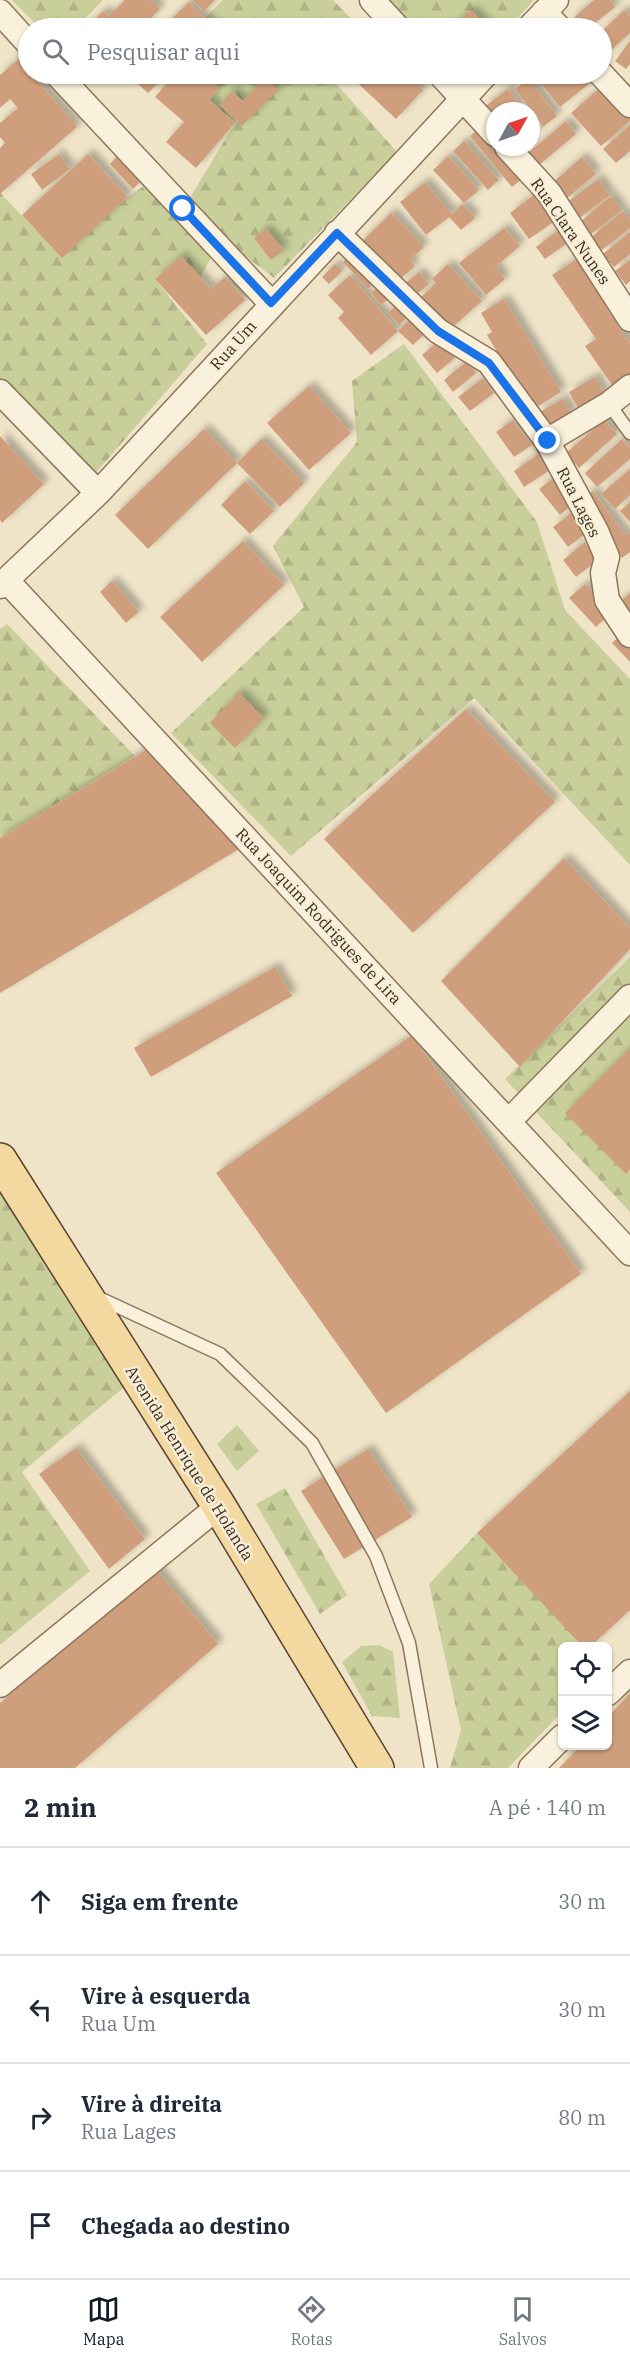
<!DOCTYPE html>
<html lang="pt">
<meta charset="utf-8">
<style>
:root{--surface:#fff;--page:#f2f2f3;--text:#1f2937;--muted:#747a83;--line:#e0e1e3;--accent:#111827}
body{margin:0;font-family:"IBM Plex Serif",serif;background:var(--page);color:var(--text)}
.controls{position:absolute;right:18px;bottom:18px;display:grid;overflow:hidden;border-radius:9px;box-shadow:0 2px 4px #0004}
.controls button{width:54px;height:54px;display:grid;place-items:center;padding:0;border:0;border-bottom:2px solid var(--line);background:var(--surface);color:var(--text);font:30px sans-serif}
.compass{position:absolute;left:486px;top:102px;width:54px;height:54px;border-radius:50%;background:var(--surface);box-shadow:0 2px 4px #0004;rotate:50deg}
.stop{position:absolute;width:18px;height:18px;margin:-14px;border:4px solid #1a73e8;border-radius:50%;background:#fff}
.stop.end{background:#1a73e8;border-color:#fff;box-shadow:0 2px 6px #0008}
.list{margin:0;padding:0;list-style:none}
h2{display:flex;justify-content:space-between;align-items:center;height:78px;margin:0;padding:0 24px;font-size:26px}
h2 small{font-size:20px;font-weight:400;color:var(--muted)}
.list li{display:grid;grid-template-columns:39px 1fr auto;gap:18px;align-items:center;box-sizing:border-box;height:108px;padding:0 24px;border-top:2px solid var(--line)}
.list b{display:block;font-size:22px;white-space:nowrap}
.list p{margin:0;font-size:20px;white-space:nowrap;color:var(--muted)}
.list em{font-size:20px;font-style:normal;color:var(--muted)}
.icon{flex:none;width:33px;height:33px;fill:none;stroke:currentColor;stroke-width:2;stroke-linecap:round;stroke-linejoin:round}
.map{position:relative;flex:none;width:630px;height:1768px;overflow:hidden}
.search{position:absolute;background:var(--surface);box-shadow:0 2px 4px #0004;left:18px;right:18px;top:18px;height:66px;display:flex;align-items:center;gap:15px;box-sizing:border-box;padding:0 21px;border-radius:33px;color:var(--muted);font-size:22px}
.sheet{height:510px;background:var(--surface)}
nav{display:flex;justify-content:space-around;align-items:center;box-sizing:border-box;height:84px;border-top:2px solid var(--line);background:var(--surface);font-size:16px;color:var(--muted)}
nav a{display:grid;justify-items:center;gap:3px}
nav .on{color:var(--accent)}
.map>svg:first-child{display:block}
</style>
<div class="map">
<svg width="630" height="1768" viewBox="0 0 630 1768">
<defs>
<pattern id="forest-firs" width="22" height="20" patternUnits="userSpaceOnUse" patternTransform="scale(1.5)"><rect width="22" height="20" fill="#c9cf9b"/><path d="M5 1l3.5 6h-7zM16 11l3.5 6h-7z" fill="#aeb285"/></pattern>
<filter id="shadow"><feDropShadow dx="5.5" dy="-5.5" stdDeviation="3" flood-color="#0004"/></filter>
</defs>
<rect width="100%" height="100%" fill="#f0e4c8"/>
<path fill="url(#forest-firs)" d="M12 0H103L76 28H40Z
M223 0H333L360 28H215L205 18Z
M359 0H534L509 28H394Z
M204 74H343L334 81 397 152 274 278 183 209 235 123 209 100 219 87Z
M145 185 212 256 200 278 181 256 155 279 207 344 94 475 0 382V199L3 196 62 257 128 197Z
M404 344 537 522 565 610 630 679V865L474 698 291 856 171 733 304 607 273 546 357 442 352 381Z
M7 624 135 756 0 838V629Z
M630 957V1212L505 1079Z
M0 1193 128 1384 22 1472 90 1571 0 1645Z
M237 1425 259 1451 237 1471 217 1444Z
M285 1488 347 1595 320 1614 256 1504Z
M477 1533 584 1646H562V1712L508 1768H450L461 1730 429 1584Z
M379 1645 393 1652 400 1718 372 1716 342 1662 361 1646Z"/>
<path fill="#cf9f7d" filter="url(#shadow)" d="M125 0H151L160 9 141 28H86L103 11 109 16Z
M192 0H215L204 11Z
M594 0H610L615 7 589 28H576L570 21Z
M189 2 215 28H162Z
M471 10 489 28H451Z
M624 10 630 16V33L606 55 602 50V31Z
M630 41V64L626 69 615 61Z
M19 59 28 70V74H32L77 127 1 193 3 196 0 198V148L5 143 0 137V123L18 108 10 99 0 108V75Z
M127 74H154L161 80 148 93Z
M175 74H204L220 87 209 100 235 123 196 168 166 142 184 122 155 97Z
M348 74H406L423 90 396 119Z
M533 74H591L595 79 560 107Z
M264 77 278 90 242 126 220 105 232 91 243 101Z
M529 79 557 116 543 127 515 89Z
M602 86 630 118V121L601 146 571 113Z
M508 89 525 111H495V120L484 107Z
M531 118 540 130 531 137Z
M566 121 576 134 538 166 527 154Z
M630 125V151L616 163 603 149Z
M481 127 495 143V147H498L524 177 512 187 470 136Z
M464 141 499 180 488 190 453 151Z
M59 154 70 169 42 190 31 174Z
M88 154 128 197 62 258 22 215Z
M119 154 143 179 133 189 110 164Z
M448 156 479 190 464 203 433 170Z
M582 157 596 174 566 199 552 183Z
M598 179 610 195 578 219 566 203Z
M425 182 452 214 462 204 475 218 461 230 449 217 426 235 400 202Z
M535 194 555 221 529 239 510 213Z
M611 196 622 210 590 235 580 222Z
M623 211 630 220V228L602 250 591 237Z
M391 213 424 247 410 260 415 266 397 282 360 243Z
M504 228 520 246 495 267 505 279 486 295 459 263Z
M266 229 284 250 271 260 254 238Z
M560 229 569 242 545 259 536 247Z
M630 232V254L614 267 603 254Z
M351 254 376 281 368 289 343 262Z
M181 256 211 289 225 277 245 300 206 335 155 279Z
M580 257 612 304 606 308 630 343V377L614 388 585 346 596 339 552 275Z
M630 260V281L626 285 615 271Z
M335 264 342 271 329 284 322 277Z
M448 264 482 301 448 331 419 299 436 283 432 279Z
M419 272 429 284 412 298 402 286Z
M350 275 398 331 371 355 338 318 344 312 328 295Z
M381 284 392 296 381 305 371 293Z
M504 299 561 392 532 410 487 335 492 332 481 313Z
M398 303 410 315 399 325 388 313Z
M409 320 423 335 413 345 398 331Z
M442 338 457 356 437 373 422 355Z
M467 361 476 373 453 392 444 380Z
M595 377 605 395 579 410 569 392Z
M483 378 494 393 470 411 458 397Z
M309 386 351 433 309 470 267 423Z
M563 399 572 415 548 429 538 413Z
M513 420 532 445 514 457 496 432Z
M604 420 617 434 579 468 566 453Z
M204 429 237 463 148 549 115 515Z
M0 436 44 484 2 523 0 520Z
M261 439 304 483 280 507 237 463Z
M622 439 630 448V459L597 487 585 473Z
M539 454 550 470 524 487 514 471Z
M630 469V495L615 509 601 494Z
M555 477 575 503 560 515 539 489Z
M245 481 274 511 250 534 221 505Z
M593 491 625 535 630 532V552L622 558 597 524 585 496Z
M630 502V522L620 511Z
M575 510 590 530 568 547 553 527Z
M243 541 284 585 202 662 160 617Z
M585 542 599 559 576 577 563 560Z
M112 581 139 612 126 623 100 592Z
M585 584 612 612 596 627 569 598Z
M630 593V617L615 606Z
M622 634 630 643V662L612 643Z
M239 693 264 718 235 748 210 723Z
M466 709 555 802 413 933 324 839Z
M151 747 244 846 0 993V838Z
M564 858 630 928V949L520 1067 441 981Z
M275 967 292 996 151 1077 134 1048Z
M412 1035 581 1274 386 1413 216 1173Z
M630 1048V1169L626 1174 565 1113Z
M630 1391V1610L591 1646H582L477 1533Z
M76 1448 145 1539 109 1569 39 1474Z
M368 1449 412 1517 344 1559 301 1491Z
M156 1569 218 1644 75 1768H0V1703Z
M630 1693V1768H559L580 1746H608V1717Z"/>
<g fill="none" stroke-linecap="round" stroke-linejoin="round">
<defs>
<path id="lane" d="M609 404 630 433
M97 1297 220 1354 312 1443 376 1556 409 1643 431 1768"/>
<path id="street" d="M372 0 398 28
M0 12 28 43
M544 12 559 28
M529 28 556 0
M57 74 271 303
M440 74 495 134
M601 74 630 105
M507 147 549 193 630 319
M337 233 438 331 489 362 547 441 596 531 607 557 603 573 607 600 630 635
M0 392 98 493
M547 441 609 404 630 387
M7 581 630 1253
M0 586 98 493 486 74
M509 1121 630 997
M0 1685 219 1506
M608 1693 630 1672
M531 1768 562 1737"/>
<path id="primary" d="M0 1160 219 1506 377 1768"/>
</defs>
<use href="#lane" stroke="#8d765c" stroke-width="15"/>
<use href="#street" stroke="#8d765c" stroke-width="27"/>
<use href="#primary" stroke="#5b4430" stroke-width="36"/>
<use href="#lane" stroke="#faf1dc" stroke-width="12"/>
<use href="#street" stroke="#faf1dc" stroke-width="24"/>
<use href="#primary" stroke="#f3d9a0" stroke-width="33"/>
</g>
<g fill="none" stroke-linecap="round" stroke-linejoin="round">
<path stroke="#1a73e8" stroke-width="8" d="M183 209 271 303 337 233 438 331 489 363 548 441"/>
</g>
<g text-anchor="middle" stroke-width="5" stroke-linejoin="round" paint-order="stroke">
<g font-size="16" fill="#3d2e20" stroke="#f7eed8">
<text transform="translate(571 231) rotate(55)" y="6">Rua Clara Nunes</text>
<text transform="translate(233 345) rotate(-48)" y="6">Rua Um</text>
<text transform="translate(579 502) rotate(63)" y="6">Rua Lages</text>
<text transform="translate(319 916) rotate(47)" y="6">Rua Joaquim Rodrigues de Lira</text>
<text transform="translate(190 1463) rotate(58)" y="6">Avenida Henrique de Holanda</text>
</g>
</g>
</svg>
<div class="controls">
<button><svg class="icon" aria-label="locate" viewBox="0 0 24 24"><circle cx="12" cy="12" r="6"/><path d="M12 2v4M12 18v4M2 12h4M18 12h4"/></svg></button>
<button><svg class="icon" aria-label="layers" viewBox="0 0 24 24"><path d="M12 4l9 5-9 5-9-5zM3 14l9 5 9-5"/></svg></button>
</div>
<svg class="compass" viewBox="-18 -18 36 36"><path d="M0-13l5 13h-10z" fill="#e53935"/><path d="M0 13l5-13h-10z" fill="#747a83"/></svg>
<div class="stop" style="left:183px;top:209px"></div>
<div class="stop end" style="left:548px;top:441px"></div>
<div class="search"><svg class="icon" aria-label="search" viewBox="0 0 24 24"><circle cx="10" cy="10" r="6"/><path d="M15 15l6 6"/></svg>Pesquisar aqui</div>
</div>
<section class="sheet">
<h2>2 min<small>A pé · 140 m</small></h2>
<ul class="list">
<li><svg class="icon" aria-label="ahead" viewBox="0 0 24 24"><path d="M12 20V5M6 11l6-6 6 6"/></svg><div><b>Siga em frente</b></div><em>30 m</em></li>
<li><svg class="icon" aria-label="left" viewBox="0 0 24 24"><path d="M17 20v-9H6M10 6l-5 5 5 5"/></svg><div><b>Vire à esquerda</b><p>Rua Um</p></div><em>30 m</em></li>
<li><svg class="icon" aria-label="right" viewBox="0 0 24 24"><path d="M7 20v-9h11M14 6l5 5-5 5"/></svg><div><b>Vire à direita</b><p>Rua Lages</p></div><em>80 m</em></li>
<li><svg class="icon" aria-label="arrive" viewBox="0 0 24 24"><path d="M6 21V4h12l-3 4 3 4H6"/></svg><div><b>Chegada ao destino</b></div></li>
</ul>
</section>
<nav>
<a class="on"><svg class="icon" aria-label="map" viewBox="0 0 24 24"><path d="M3 6l6-2 6 2 6-2v14l-6 2-6-2-6 2zM9 4v14M15 6v14"/></svg>Mapa</a>
<a><svg class="icon" aria-label="directions" viewBox="0 0 24 24"><path d="M12 3l9 9-9 9-9-9zM9 14v-3h6M13 9l2 2-2 2"/></svg>Rotas</a>
<a><svg class="icon" aria-label="saved" viewBox="0 0 24 24"><path d="M7 4h10v16l-5-4-5 4z"/></svg>Salvos</a>
</nav>
